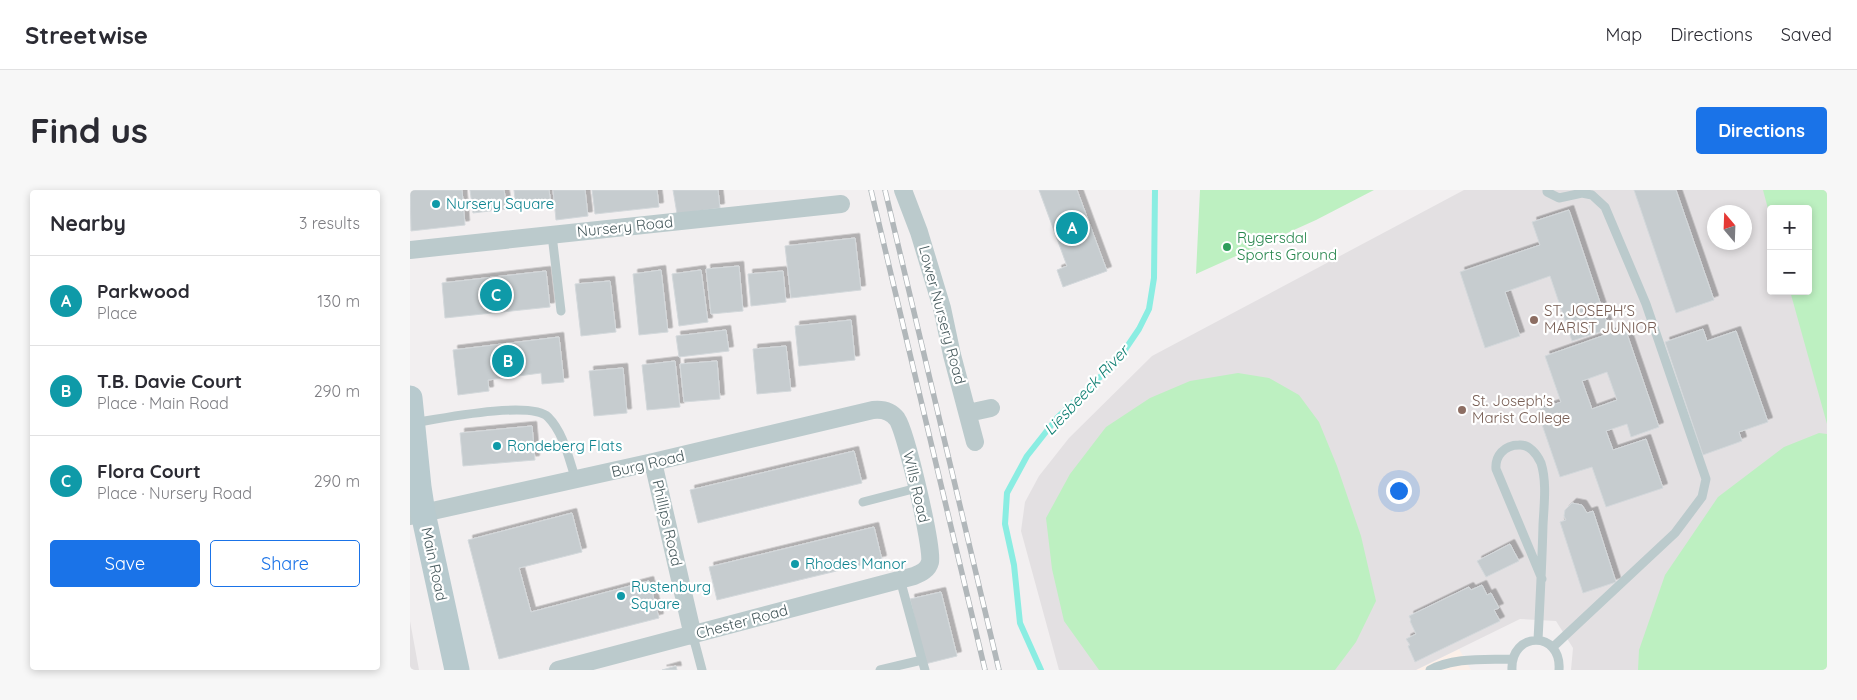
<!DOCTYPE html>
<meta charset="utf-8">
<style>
:root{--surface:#fff;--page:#f7f7f7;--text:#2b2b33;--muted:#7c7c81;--line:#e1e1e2;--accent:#1a73e8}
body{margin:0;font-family:Quicksand,sans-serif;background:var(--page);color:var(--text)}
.controls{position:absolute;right:15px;top:15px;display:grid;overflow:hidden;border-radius:5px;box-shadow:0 2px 8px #0003}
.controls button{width:45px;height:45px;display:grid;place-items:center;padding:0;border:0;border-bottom:1px solid var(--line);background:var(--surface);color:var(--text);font:25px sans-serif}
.compass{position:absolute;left:1297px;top:15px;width:45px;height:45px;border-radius:50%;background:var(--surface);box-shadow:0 2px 8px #0003;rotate:341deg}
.you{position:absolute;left:988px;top:300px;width:18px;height:18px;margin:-12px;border:4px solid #fff;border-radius:50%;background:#1a73e8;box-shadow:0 0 0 8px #1a73e833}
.badge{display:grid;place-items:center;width:32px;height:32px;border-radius:50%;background:var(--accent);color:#fff;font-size:16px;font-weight:700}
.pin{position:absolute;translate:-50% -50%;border:2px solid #fff;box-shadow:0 1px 5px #0006}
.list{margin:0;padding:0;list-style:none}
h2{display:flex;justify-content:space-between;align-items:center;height:65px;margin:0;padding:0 20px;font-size:21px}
h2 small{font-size:16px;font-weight:400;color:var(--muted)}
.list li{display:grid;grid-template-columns:32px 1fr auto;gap:15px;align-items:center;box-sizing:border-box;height:90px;padding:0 20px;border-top:1px solid var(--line)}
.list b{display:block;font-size:19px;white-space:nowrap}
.list p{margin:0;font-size:16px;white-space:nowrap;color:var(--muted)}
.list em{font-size:16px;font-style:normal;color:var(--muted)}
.actions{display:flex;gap:10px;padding:15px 20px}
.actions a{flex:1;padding:11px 0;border:1px solid var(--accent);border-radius:5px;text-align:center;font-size:18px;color:var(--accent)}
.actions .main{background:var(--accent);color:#fff}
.map{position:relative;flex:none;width:1417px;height:480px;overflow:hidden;border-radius:5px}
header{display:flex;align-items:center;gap:30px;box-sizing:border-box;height:70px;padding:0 25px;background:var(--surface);border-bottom:1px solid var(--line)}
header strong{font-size:24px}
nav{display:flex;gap:28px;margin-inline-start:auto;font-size:18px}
.intro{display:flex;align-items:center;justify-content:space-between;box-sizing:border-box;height:120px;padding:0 30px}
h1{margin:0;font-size:35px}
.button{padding:12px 22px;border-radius:5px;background:var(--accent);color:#fff;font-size:18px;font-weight:700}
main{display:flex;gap:30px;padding:0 30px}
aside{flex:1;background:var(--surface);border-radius:5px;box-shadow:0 2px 8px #0003}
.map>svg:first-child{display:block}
</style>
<header>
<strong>Streetwise</strong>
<nav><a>Map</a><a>Directions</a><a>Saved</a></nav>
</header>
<div class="intro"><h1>Find us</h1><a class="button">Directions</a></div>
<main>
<aside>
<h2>Nearby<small>3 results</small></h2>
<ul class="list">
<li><span class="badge" style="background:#0f9aa8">A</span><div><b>Parkwood</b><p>Place</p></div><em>130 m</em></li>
<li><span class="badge" style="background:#0f9aa8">B</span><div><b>T.B. Davie Court</b><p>Place · Main Road</p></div><em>290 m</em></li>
<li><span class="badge" style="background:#0f9aa8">C</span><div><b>Flora Court</b><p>Place · Nursery Road</p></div><em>290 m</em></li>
</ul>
<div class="actions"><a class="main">Save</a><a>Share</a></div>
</aside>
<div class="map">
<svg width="1417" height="480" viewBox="0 0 1417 480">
<defs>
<filter id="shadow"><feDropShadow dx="4.5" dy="-4.5" stdDeviation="0" flood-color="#0004"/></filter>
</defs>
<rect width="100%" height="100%" fill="#f2eff0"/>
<path fill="#fcf0e9" d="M1049 459 1061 480H1006Z"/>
<path fill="#e3e0e2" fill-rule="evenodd" d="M1054 0H1417V480H1161L1163 458 1146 431 1110 429 1006 480H649L611 341 615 312 629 286 659 248 742 166ZM1361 19H1398V101H1361ZM1304 22H1334V52H1304Z
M0 431 9 480H0Z"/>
<path fill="#bdf0c1" d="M790 0H964L906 30 786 84Z
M1353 0H1417V234L1380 101H1398V19H1361V30Z
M828 183 859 188 889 205 909 232 927 276 951 346 966 411 946 452 925 480H689L654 431 642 379 636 328 660 284 696 237 740 208 780 191Z
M1409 243 1417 244V480H1228L1229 460 1255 385 1308 307 1374 257Z"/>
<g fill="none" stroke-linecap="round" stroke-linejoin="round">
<path stroke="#8aede2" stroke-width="6" d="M631 480 610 433 604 375 595 334 597 303 617 266 647 228 708 170 729 139 739 119 744 88 745 0"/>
</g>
<path fill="#c6cccf" stroke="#d3d8db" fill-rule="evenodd" filter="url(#shadow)" d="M0 0H52L55 35 1 41Z
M60 0H94L97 19 63 23Z
M104 0H139L141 14 106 18Z
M143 0H175L178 26 146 30Z
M182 0H247L249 17 185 24Z
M263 0H308L310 18 267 24Z
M629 0H667L697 81 653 97 647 80 657 76Z
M1224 0H1266L1304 110 1266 123Z
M1159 20 1199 139 1162 151 1140 86 1095 102 1110 146 1075 158 1050 82 1130 55 1122 32Z
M445 48 451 100 381 108 375 56Z
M329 76 333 121 301 124 296 79Z
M251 80 258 142 229 145 223 84Z
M291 80 298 132 269 136 262 84Z
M136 81 140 117 35 128 32 93Z
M373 81 376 112 341 116 338 84Z
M200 91 206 142 171 146 165 94Z
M441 130 445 170 389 176 385 136Z
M1215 138 1249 237 1221 247 1217 234 1196 241 1203 260 1236 249 1253 298 1196 317 1182 277 1150 287 1127 220 1151 212 1135 166ZM1197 182 1207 210 1182 219 1172 191Z
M1293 139 1297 151 1326 141 1358 232 1329 242 1332 251 1293 265 1255 152Z
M316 140 319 161 269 167 266 146Z
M149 147 154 192 132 194 131 183 78 190 79 201 48 205 43 160Z
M376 156 381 201 347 204 343 159Z
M265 171 270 217 237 220 232 175Z
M307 171 310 209 274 212 270 174Z
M213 178 217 223 184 226 179 181Z
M122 236 125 270 53 276 50 243Z
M444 261 452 293 288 333 280 300Z
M1162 313 1172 315 1177 323 1183 321 1206 392 1173 403 1150 332 1156 330 1154 326 1155 320Z
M162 323 172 362 109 378 121 422 239 391 249 428 89 469 58 350Z
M464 337 472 370 307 410 299 377Z
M1100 354 1109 371 1076 387 1067 371Z
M1072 395 1077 405 1081 403 1089 418 1084 420 1090 431 1005 472 998 456 1000 455 996 449 1006 444 1000 431 1001 430 999 426 1059 397 1061 400Z
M531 402 547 466 515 474 500 409Z
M266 476 267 480H252Z"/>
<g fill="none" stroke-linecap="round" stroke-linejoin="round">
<path stroke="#bbcacc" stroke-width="9" d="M1137 0V2L1149 8 1172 3 1182 5 1195 17 1236 114 1296 289 1292 307 1265 343 1143 457
M142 45 151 121
M3 233C28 229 121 210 138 227 154 243 159 270 166 290
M453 312 507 298
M283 446 292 480
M1128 450C1130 412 1132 373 1133 335 1134 315 1137 292 1131 273 1127 264 1119 254 1109 255 1094 255 1085 266 1086 279L1132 389
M512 470 515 480
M470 480 512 470 490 389
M1020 480C1044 467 1075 470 1102 469
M1102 480C1100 441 1152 440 1149 480"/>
<path stroke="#bbcacc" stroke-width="18" d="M493 0 509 42 532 118 542 165 565 252
M0 60 431 14
M558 223 581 218
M243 272 283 446
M0 326 243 272 463 220C472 219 481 221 487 229 496 242 523 357 520 372 518 380 511 383 504 386L148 480"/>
<path stroke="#b8cace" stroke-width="25" d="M0 208 9 297 13 323 47 480"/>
<defs>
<path id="rail" d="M461 0 575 480
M475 0 589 480"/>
</defs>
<use href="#rail" stroke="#b1b7ba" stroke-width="5.5"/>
<use href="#rail" stroke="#fff" stroke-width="4" stroke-dasharray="11" stroke-linecap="butt"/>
</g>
<g fill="#0f9aa8" stroke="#fff" stroke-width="2">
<circle cx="26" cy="14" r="5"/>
<circle cx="87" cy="256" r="5"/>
<circle cx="385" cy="374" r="5"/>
<circle cx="211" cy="406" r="5"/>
</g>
<circle fill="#2e9e5b" stroke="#fff" stroke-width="2" cx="817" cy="57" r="5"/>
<g fill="#8d6e63" stroke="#fff" stroke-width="2">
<circle cx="1124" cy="130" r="5"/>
<circle cx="1052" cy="220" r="5"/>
</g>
<g text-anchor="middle" stroke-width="4.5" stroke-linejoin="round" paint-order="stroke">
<g font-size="15" fill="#0d838f" stroke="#fff" text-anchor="start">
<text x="36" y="19">Nursery Square</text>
<text x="97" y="261">Rondeberg Flats</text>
<text x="395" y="379">Rhodes Manor</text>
<text x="221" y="402">Rustenburg<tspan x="221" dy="17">Square</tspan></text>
</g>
<g font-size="15" fill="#475a5d" stroke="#fff">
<text transform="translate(215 37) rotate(-6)" y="5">Nursery Road</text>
<text transform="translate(532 125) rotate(75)" y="5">Lower Nursery Road</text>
<text transform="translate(238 274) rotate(-13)" y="5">Burg Road</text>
<text transform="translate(506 297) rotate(77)" y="5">Wills Road</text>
<text transform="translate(257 333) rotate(77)" y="5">Phillips Road</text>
<text transform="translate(24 374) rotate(78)" y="5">Main Road</text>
<text transform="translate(332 432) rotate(-15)" y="5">Chester Road</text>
</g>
<g font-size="15" fill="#27864d" stroke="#fff" text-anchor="start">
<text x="827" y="53">Rygersdal<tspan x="827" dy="17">Sports Ground</tspan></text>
</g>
<g font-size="15" fill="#785e54" stroke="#fff" text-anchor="start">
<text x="1134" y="126">ST. JOSEPH'S<tspan x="1134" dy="17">MARIST JUNIOR</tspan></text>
<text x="1062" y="216">St. Joseph's<tspan x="1062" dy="17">Marist College</tspan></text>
</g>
<g font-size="16" font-style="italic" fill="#0c7e71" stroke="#fff">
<text transform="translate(676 200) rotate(-47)" y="6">Liesbeeck River</text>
</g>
</g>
</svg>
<div class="controls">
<button>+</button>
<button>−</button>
</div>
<svg class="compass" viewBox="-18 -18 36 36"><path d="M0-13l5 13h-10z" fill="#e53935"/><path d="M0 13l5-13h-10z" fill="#7c7c81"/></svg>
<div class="you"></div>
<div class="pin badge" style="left:662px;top:38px;background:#0f9aa8">A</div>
<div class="pin badge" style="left:98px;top:171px;background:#0f9aa8">B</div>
<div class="pin badge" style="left:86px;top:105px;background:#0f9aa8">C</div>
</div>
</main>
